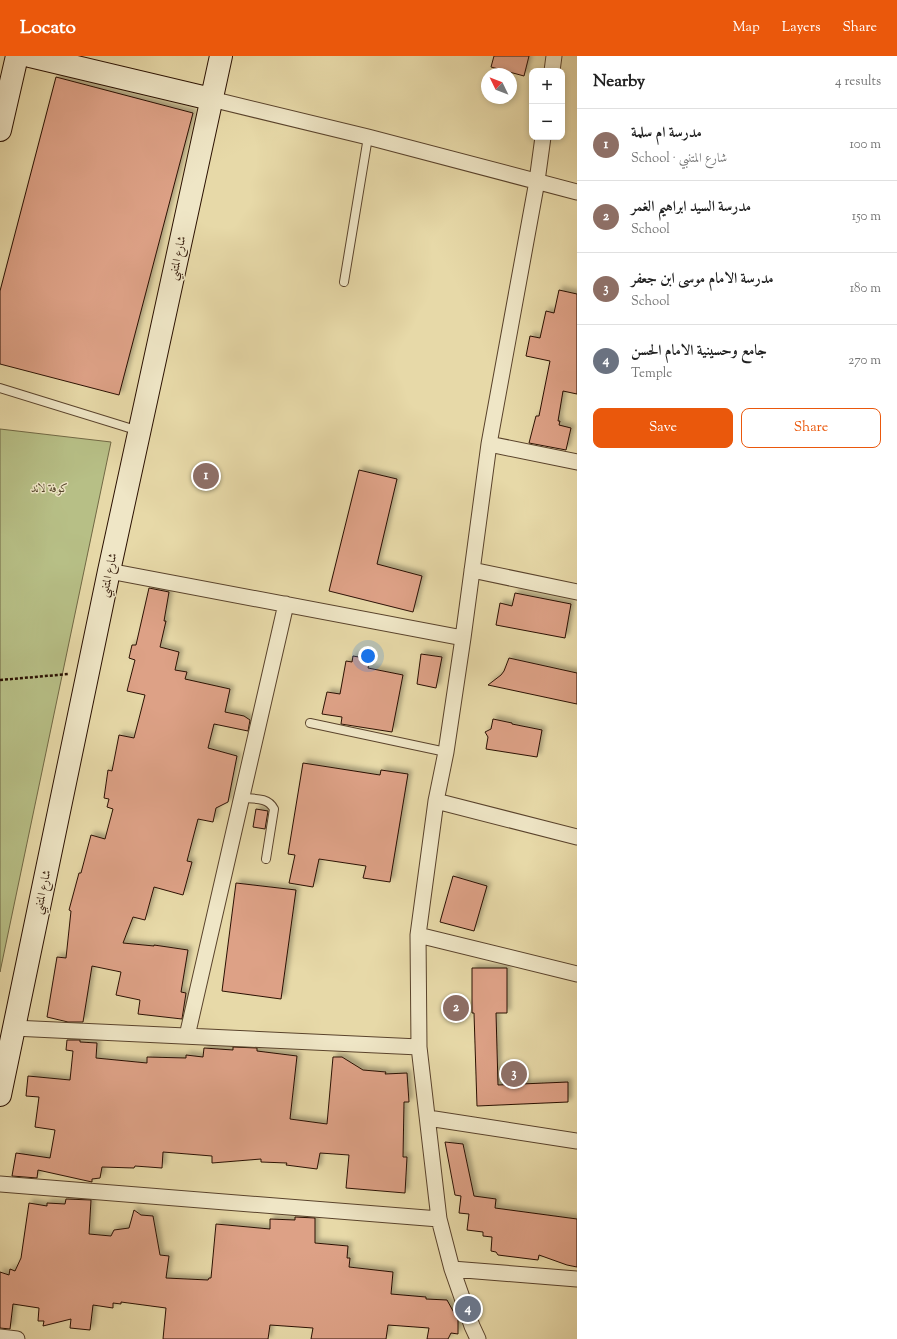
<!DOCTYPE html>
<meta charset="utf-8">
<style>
:root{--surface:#fff;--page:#f2f2f2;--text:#222;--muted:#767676;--line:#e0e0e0;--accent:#ea580c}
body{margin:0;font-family:"Sorts Mill Goudy",Amiri,serif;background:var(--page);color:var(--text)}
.controls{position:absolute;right:12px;top:12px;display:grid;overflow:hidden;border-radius:8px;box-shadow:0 2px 6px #0003}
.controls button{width:36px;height:36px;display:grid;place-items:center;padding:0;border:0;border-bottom:1px solid var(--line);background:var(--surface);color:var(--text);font:20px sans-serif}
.compass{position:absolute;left:481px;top:12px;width:36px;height:36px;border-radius:50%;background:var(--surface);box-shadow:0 2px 6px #0003;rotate:313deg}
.you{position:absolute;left:368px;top:600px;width:14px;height:14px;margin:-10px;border:3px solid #fff;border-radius:50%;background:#1a73e8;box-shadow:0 0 0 6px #1a73e833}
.badge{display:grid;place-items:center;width:26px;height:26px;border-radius:50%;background:var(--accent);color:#fff;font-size:13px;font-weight:700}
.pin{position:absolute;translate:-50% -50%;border:2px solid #fff;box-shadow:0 1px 4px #0006}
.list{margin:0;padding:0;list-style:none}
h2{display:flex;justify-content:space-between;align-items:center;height:52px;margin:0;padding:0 16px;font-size:17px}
h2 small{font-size:13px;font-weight:400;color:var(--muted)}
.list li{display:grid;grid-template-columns:26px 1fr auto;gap:12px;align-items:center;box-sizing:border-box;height:72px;padding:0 16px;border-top:1px solid var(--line)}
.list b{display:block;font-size:15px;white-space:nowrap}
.list p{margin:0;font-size:13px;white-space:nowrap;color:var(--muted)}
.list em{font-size:13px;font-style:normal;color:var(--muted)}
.actions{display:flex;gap:8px;padding:12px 16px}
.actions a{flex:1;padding:9px 0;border:1px solid var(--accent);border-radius:8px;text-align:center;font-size:14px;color:var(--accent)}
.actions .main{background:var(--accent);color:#fff}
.map{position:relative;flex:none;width:577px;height:1283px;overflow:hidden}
header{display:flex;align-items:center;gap:24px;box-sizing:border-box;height:56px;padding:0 20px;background:var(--accent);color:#fff}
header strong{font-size:19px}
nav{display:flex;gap:22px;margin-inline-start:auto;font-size:14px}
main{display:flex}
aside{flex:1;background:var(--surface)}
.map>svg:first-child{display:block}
</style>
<header>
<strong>Locato</strong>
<nav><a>Map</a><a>Layers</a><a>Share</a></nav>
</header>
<main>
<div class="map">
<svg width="577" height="1283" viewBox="0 0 577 1283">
<defs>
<filter id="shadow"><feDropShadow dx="3.5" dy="-3.5" stdDeviation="2" flood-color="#0004"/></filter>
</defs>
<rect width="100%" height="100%" fill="#e7d9a8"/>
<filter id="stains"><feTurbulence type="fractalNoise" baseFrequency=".005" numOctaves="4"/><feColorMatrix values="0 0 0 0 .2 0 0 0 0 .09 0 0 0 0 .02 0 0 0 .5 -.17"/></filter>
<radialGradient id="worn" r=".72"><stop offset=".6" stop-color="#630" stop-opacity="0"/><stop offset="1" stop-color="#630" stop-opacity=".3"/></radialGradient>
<path fill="#b7bf86" stroke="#716844" d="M0 373 111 386 0 916Z"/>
<path fill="#dda186" stroke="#2b1102" filter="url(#shadow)" d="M494 0H529L524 20 491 11Z
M56 21 193 57 119 339 0 308V235Z
M559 234 577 238V338L563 335 558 365H560L559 369 571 372 566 394 529 387 536 360H539L550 305 526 300 530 280 540 282 546 255 554 257Z
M359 414 397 423 377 508 422 520 413 556 329 535Z
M149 532 169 536 164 565H166L160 591 179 596 175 614 187 616 185 623 230 633 225 656 244 660 250 664 248 675 214 668 208 692 237 700 228 746 216 752 213 766 198 763 187 805 192 806 183 839 154 831 145 864 133 861 123 887 154 890V889L188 894 181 936 186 937 182 963 138 958 140 944 116 939 121 916 92 910 83 966H68L47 961 57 901 66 902 71 855 69 854 79 817H81L91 779 105 783 113 753 107 751 109 743 104 742 108 714 112 715 119 679 134 682 145 639 127 635 135 604 129 602 132 589H136Z
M515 537 571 548 565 582 496 569 500 547 512 550Z
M421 598 442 601 436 632 417 628Z
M353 600 370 603 368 612 403 619 392 676 341 668 342 661 322 658 327 636 340 638 346 605 352 606Z
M509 602 577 617V648L488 629 501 619 504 615Z
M493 663 512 667V668L542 674 537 701 486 693 488 681 485 676 491 673Z
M303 707 380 719 381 714 408 718 390 826 363 822 366 810 319 803 313 831 289 827 295 799 288 798Z
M256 753 268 755 265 773 253 771Z
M453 820 487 830 474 875 440 866Z
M236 827 296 834 281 943 222 935Z
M472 912H507V957H496L498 1029 568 1026V1046L477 1050 474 957H472Z
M67 984H80V986L97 987 96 1002 147 1007V1001L186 1002V999L203 1001 204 992 233 994V991L257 992V995L297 1000 290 1063 327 1068 333 1001H342L363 1014 386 1016 385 1018 407 1017 409 1046H404L403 1101H407L405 1137 346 1132 349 1099 320 1097 317 1113 286 1109 287 1107 261 1106V1103L212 1107V1100L163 1096 162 1112 135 1110 134 1112 102 1111 100 1122 92 1123V1126L38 1114 37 1122 12 1120 16 1097 50 1102 55 1074 35 1071 39 1041 26 1040 28 1020 70 1024 73 995 66 994Z
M445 1086 463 1088 474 1140 496 1143 495 1152 577 1163V1211L567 1209 539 1199 538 1204 498 1199 496 1196 491 1195 492 1181 483 1180V1176L467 1174 469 1158 459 1157 461 1140 455 1139Z
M66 1143 91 1144 89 1178 111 1180 114 1174 129 1172 134 1154 141 1159 153 1160 160 1199 169 1200 166 1222 208 1224 209 1222H211L216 1168 270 1173V1163L295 1164V1161L315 1162V1187L348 1190 347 1202H350L349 1211 393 1216 391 1238 426 1241V1243L447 1244 458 1264V1278L451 1277 448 1283H427L429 1272 388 1269 386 1283H311L313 1272 270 1269 268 1283H163L166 1252 121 1246V1248L113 1247V1252L93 1249 90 1274 70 1272 71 1263 43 1270 44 1265H38L39 1252 13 1248 10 1273 0 1272V1216L9 1219 10 1213 15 1215 21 1202 29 1147 47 1150V1147L65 1148Z"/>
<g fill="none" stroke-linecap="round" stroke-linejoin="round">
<defs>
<path id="lane" d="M344 226 368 81
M0 332 139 375
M310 667 446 696
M242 742C254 743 268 741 274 753L266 803"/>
<path id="street" d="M552 15 554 0
M211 43 368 81 577 136
M489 388 577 406
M472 514 577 536
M109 515 463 582
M436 745 577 781
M418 879 577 918
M13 972 419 991
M187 980 286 548
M428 1062 577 1085
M0 1128 439 1163
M452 1213 577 1223
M0 1281 17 1283
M478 1283 472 1270 452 1213 439 1163 419 991 418 879 436 745 446 696 463 582 489 388 537 125 543 81"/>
<path id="secondary" d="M30 0 211 43
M0 74 17 0
M0 1039 109 515 221 0"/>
</defs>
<use href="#lane" stroke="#5a432c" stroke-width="10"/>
<use href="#street" stroke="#5a432c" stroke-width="17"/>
<use href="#secondary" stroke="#2b1102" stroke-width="24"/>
<path stroke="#2b1102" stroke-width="2.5" stroke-dasharray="3 2" stroke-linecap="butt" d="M0 624 69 618"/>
<use href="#lane" stroke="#efe6c6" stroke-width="8"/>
<use href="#street" stroke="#efe6c6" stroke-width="15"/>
<use href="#secondary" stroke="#efe6c6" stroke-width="22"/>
</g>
<g text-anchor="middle" stroke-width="3" stroke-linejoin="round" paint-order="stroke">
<g font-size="12" fill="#2b1102" stroke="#efe6c6">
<text transform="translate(177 202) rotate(-78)" y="4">شارع المتنبي</text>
<text transform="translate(108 519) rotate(-78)" y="4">شارع المتنبي</text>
<text transform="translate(42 836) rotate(-78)" y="4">شارع المتنبي</text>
</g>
<g font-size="12" font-style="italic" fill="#55452a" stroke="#efe6c6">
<text x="50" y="436">كوفة لاند</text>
</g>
</g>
<rect width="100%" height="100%" filter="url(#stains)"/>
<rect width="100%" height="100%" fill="url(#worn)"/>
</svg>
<div class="controls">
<button>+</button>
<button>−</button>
</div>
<svg class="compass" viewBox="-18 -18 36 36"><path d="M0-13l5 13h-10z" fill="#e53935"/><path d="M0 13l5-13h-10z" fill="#767676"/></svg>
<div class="you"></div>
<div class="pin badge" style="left:206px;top:420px;background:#8d6e63">1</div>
<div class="pin badge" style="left:456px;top:952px;background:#8d6e63">2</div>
<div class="pin badge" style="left:514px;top:1018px;background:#8d6e63">3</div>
<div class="pin badge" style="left:468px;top:1253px;background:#6b7280">4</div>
</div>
<aside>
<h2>Nearby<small>4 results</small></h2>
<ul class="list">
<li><span class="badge" style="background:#8d6e63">1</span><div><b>مدرسة ام سلمة</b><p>School · شارع المتنبي</p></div><em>100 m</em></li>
<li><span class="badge" style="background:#8d6e63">2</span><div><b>مدرسة السيد ابراهيم الغمر</b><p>School</p></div><em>150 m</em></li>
<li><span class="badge" style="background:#8d6e63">3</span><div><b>مدرسة الامام موسى ابن جعفر</b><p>School</p></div><em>180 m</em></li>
<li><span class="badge" style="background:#6b7280">4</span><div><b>جامع وحسينية الامام الحسن</b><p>Temple</p></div><em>270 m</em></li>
</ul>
<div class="actions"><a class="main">Save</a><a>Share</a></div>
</aside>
</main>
